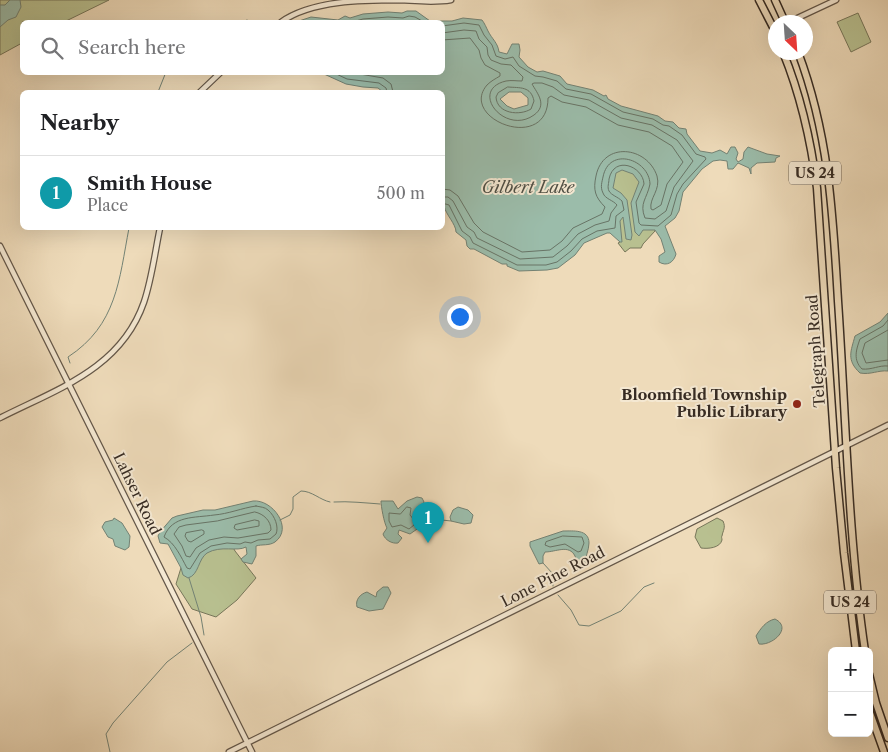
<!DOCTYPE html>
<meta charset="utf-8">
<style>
:root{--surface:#fff;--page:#f2f2f2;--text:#202124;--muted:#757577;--line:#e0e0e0;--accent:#1a73e8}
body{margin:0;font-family:"Libre Caslon Text",serif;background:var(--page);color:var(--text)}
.controls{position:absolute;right:15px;bottom:15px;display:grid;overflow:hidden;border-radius:8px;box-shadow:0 5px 20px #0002}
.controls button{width:45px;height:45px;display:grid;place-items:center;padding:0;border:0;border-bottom:1px solid var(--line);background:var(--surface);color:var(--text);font:25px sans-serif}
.compass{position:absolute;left:768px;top:15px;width:45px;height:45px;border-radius:50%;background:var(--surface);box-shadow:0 5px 20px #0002;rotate:155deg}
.you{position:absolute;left:459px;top:316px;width:18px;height:18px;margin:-12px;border:4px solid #fff;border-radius:50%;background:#1a73e8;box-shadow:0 0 0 8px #1a73e833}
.badge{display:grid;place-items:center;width:32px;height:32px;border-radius:50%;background:var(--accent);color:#fff;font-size:16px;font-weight:700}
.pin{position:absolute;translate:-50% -41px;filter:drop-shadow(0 1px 2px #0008)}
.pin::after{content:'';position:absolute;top:26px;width:18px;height:15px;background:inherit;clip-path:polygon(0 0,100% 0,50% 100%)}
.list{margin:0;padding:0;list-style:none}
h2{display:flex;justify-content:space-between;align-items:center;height:65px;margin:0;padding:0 20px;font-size:21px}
h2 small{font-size:16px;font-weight:400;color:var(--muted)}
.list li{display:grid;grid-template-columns:32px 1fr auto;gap:15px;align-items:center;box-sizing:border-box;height:75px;padding:0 20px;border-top:1px solid var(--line)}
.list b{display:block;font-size:19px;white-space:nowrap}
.list p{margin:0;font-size:16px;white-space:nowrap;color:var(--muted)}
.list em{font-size:16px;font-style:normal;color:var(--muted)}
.icon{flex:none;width:28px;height:28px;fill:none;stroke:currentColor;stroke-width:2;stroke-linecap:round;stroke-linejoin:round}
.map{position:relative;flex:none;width:888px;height:752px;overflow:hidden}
.search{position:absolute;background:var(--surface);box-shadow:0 5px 20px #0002;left:20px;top:20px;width:425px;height:55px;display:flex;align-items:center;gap:12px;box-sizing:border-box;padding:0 18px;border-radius:8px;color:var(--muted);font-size:19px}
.panel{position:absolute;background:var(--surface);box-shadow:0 5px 20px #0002;left:20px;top:90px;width:425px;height:140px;border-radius:8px}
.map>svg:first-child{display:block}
</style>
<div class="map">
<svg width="888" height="752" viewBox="0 0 888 752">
<rect width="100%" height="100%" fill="#eedbba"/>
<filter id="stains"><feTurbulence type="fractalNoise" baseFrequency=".004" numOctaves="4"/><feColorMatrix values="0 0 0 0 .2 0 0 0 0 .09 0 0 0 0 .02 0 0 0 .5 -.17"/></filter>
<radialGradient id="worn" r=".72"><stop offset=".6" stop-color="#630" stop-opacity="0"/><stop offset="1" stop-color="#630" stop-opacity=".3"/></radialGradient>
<path fill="#b8c090" stroke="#77765a" d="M0 0H109L64 22H22V43L0 55Z
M858 13 871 42 851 52 837 22Z
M605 167H640L655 231 643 244 641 248H630L625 252 618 243 620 242Z
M717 518 723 521C726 528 723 530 722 536 721 537 722 538 722 540 720 548 708 549 701 548L695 537 697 529Z
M228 538 235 551 256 578 237 600 216 617 192 609 176 584 184 558Z"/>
<path fill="#9bbcaa" stroke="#738274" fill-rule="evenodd" d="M10 0H20L21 7 16 17 8 20 0 27V5H5Z
M407 11H416L430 21H452L463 18 482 20C485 24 486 27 488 31 492 39 498 43 499 52L507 54 512 44H519L520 50 519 57 528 67 537 72 543 71 560 76 567 84 593 90 604 96 606 95 608 99 621 106 658 116 665 121 673 122 679 128 686 129 687 134 700 151 712 153 720 150 727 154 731 147H735L738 153 736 159 738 162 743 159 744 152 748 147 767 154 780 156 776 158 775 162 757 163 751 168V174L749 168 738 163 733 169H728L727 161 720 160 713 161 702 169 683 192 679 211 675 218 665 226 676 254C674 262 667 267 659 262V256L665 252 661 239 655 230H643L639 236 635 232 631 203 639 182 633 174 622 170 616 173 613 188 621 193 627 200 632 235 631 240 626 239 623 217 620 221 622 242H620L610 233H607L584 243 575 255 558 268 547 270 519 271 507 266V264H502L474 249H470L467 246 466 240 456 232C456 224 446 215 444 206 442 199 446 196 442 190V92H383L378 88 363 87 346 84 324 74 312 73 442 72V22H296L311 17 338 20 345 16 350 18 363 14 388 12 402 13ZM509 92H521L528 98V105L514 109 507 106 500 99Z
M888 313V371C878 370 871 375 860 373 846 360 851 351 855 336L880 322Z
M417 497 422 498 424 502 421 509 415 513 416 515 424 516 420 518V527L410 534 399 530 398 534 402 538 398 543C392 544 385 540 383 534L387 528C384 523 381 506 381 501H393L398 509 407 501Z
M253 501C272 499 294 528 275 542 269 546 262 544 256 546V556L252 564 243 562 241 559 247 554 246 547C237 552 221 545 207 553 198 559 199 575 188 578L183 575 181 568 168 544 160 543 158 536 160 532 172 518 177 516 203 510H215Z
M458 507 468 510 473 515 471 523 464 524 451 521 450 517 453 510Z
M114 518 122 523 130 536 129 547 125 550 115 546 113 539 108 537 102 527 105 522 113 520Z
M563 531C573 531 589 529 589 543 589 550 585 557 585 564L582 565C577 563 577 561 575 556 569 544 556 552 545 552L543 556V563L539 564 530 546V542Z
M383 587H388L391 593 383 609 369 611 357 607C355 600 360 594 367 592L376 597 377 592Z
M775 619C793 628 772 646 759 644L756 636C761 628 766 621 775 619Z"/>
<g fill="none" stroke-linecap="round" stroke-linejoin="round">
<path stroke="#687466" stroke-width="1" d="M352 22 363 19 388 17 403 18 409 16 415 17 424 22
M442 26 464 23 479 25 484 35 492 45 496 56 505 59 513 57 519 66 535 76 543 77 557 81 566 89 591 94 623 112 653 119 663 125 669 126 682 135 696 154 705 157 706 159 683 184 677 194 671 215 658 226 641 225 639 223 636 202 644 184C643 166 614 155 609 179 609 183 607 187 609 191 611 195 618 197 622 201L624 210 616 216 615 228 597 231 582 239 571 251 557 262 546 265H517L473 243 470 237 462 231 449 205 442 203
M442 33 464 30 476 31 479 39 487 47 488 55 491 60 501 64 511 65 523 77 522 81C517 81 511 80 506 81 468 90 505 136 534 115 548 105 537 93 532 84L534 83H542L553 87 564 95 589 100 621 118 652 125 677 140 693 161 674 187 666 211 655 219 645 218C639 203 647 199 650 184 649 159 609 146 603 177 602 182 600 187 603 193 605 199 613 200 617 205L611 213 609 221 595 225 578 234 567 246 553 257 520 259 477 238 474 232 467 227 453 201 448 197H442
M442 40 470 38 479 50 481 58 485 65 500 73V76C495 79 491 81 487 85 458 119 548 154 548 98L551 96 562 102 586 107 618 125 649 132 672 146 683 162 667 184 661 205 653 210 651 209C649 198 661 190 657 176 647 146 603 141 596 176 593 190 595 197 605 207L602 214 573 228 562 241 550 250 522 252 483 232 474 223 458 196 450 190 442 189
M332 72 347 79 379 83 386 88 387 92
M348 72 383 78 391 84 393 92
M508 87C520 88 531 86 534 101L531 109C520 116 497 114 496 97L498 93Z
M888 320 883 326 860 339C856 350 853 360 862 369 872 370 879 365 888 366
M888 330 865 343 862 353 866 363 888 360
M256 506C260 507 265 507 268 510 275 516 279 527 276 534L270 539 258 540 251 543 245 542 240 544 227 543 211 546 200 553 190 569 187 568C181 557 175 543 164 537 172 515 195 518 214 515 228 514 242 508 256 506Z
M407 507 411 508 410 515 414 520V525L409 529 401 525 392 527 389 521V513L400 514Z
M255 512C264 514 271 521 271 530L268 533 238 538 224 537 209 540 196 548 190 557 186 556 182 546 174 534 179 527 186 525 217 521Z
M255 520 259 521V526L237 530 234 528 235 525Z
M202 530 204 531V534L191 542 188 541 185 536 186 533Z
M563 536 582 537 584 543 581 551 578 552 565 544 550 547 545 545 546 542Z"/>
<path stroke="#738274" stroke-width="1" d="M242 22 247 20
M158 92 166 72
M70 363 68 357C117 325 119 280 129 228
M334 502C348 501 366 503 380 504
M424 515 442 520 451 521
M280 520 290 515 293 509V497L301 491C312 491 320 500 330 502
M543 563 553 574
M189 578 201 617 204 635
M553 578V586
M558 595 571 610 579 625 589 626 621 611 644 587 654 583
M110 752 106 734 113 723 167 662 192 643"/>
<defs>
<path id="minor" d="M281 22C312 0 364 0 401 0 418 1 434 3 451 0
M789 22 836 0
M200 92 221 72
M0 246 252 752
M0 418C57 389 121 369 144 302 152 278 155 252 160 228
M229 752 888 425"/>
<path id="highway" d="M759 0 776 33
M775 0 785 22
M783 52C801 96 811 141 817 188L836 468 844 553 856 651
M798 52C829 134 833 215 838 301 846 417 848 536 865 651
M869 674 876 703 888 738
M869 710 884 752"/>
</defs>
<use href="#minor" stroke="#645749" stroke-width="7"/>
<use href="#highway" stroke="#362b23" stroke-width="9"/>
<use href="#minor" stroke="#f4e8d2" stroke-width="4.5"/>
<use href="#highway" stroke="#eedbba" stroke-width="6"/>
</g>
<circle fill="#8f2418" stroke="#f4e8d2" stroke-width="2" cx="797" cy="404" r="5"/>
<g text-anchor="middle" stroke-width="4" stroke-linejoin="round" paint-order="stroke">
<g fill="#f4e8d2" stroke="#6f6458" stroke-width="1">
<rect x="789" y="161.5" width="52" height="23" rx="4"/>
<rect x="824" y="590.5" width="52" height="23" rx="4"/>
</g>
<g font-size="14" font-weight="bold" fill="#362b23">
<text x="815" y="178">US 24</text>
<text x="850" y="607">US 24</text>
</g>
<g font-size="15" fill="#362b23" stroke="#f4e8d2">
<text transform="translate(816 351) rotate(-94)" y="5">Telegraph Road</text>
<text transform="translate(137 494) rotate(64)" y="5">Lahser Road</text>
<text transform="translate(553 577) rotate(-27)" y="5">Lone Pine Road</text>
</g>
<g font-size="15" font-weight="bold" fill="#362b23" stroke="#f4e8d2" text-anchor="end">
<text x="787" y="400">Bloomfield Township<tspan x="787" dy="17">Public Library</tspan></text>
</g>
<g font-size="16" font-style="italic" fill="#4f4f45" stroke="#f4e8d2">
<text x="528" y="193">Gilbert Lake</text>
</g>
</g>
<rect width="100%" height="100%" filter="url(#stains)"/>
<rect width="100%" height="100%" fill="url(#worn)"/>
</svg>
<div class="controls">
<button>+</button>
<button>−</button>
</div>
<svg class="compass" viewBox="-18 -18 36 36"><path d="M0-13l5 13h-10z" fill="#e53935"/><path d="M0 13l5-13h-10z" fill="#757577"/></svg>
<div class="you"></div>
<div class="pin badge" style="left:428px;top:543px;background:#0f9aa8">1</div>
<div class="search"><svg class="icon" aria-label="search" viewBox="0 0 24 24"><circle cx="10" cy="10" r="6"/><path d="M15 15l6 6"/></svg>Search here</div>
<section class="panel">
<h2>Nearby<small></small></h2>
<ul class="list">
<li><span class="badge" style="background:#0f9aa8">1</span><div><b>Smith House</b><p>Place</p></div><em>500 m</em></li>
</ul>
</section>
</div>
